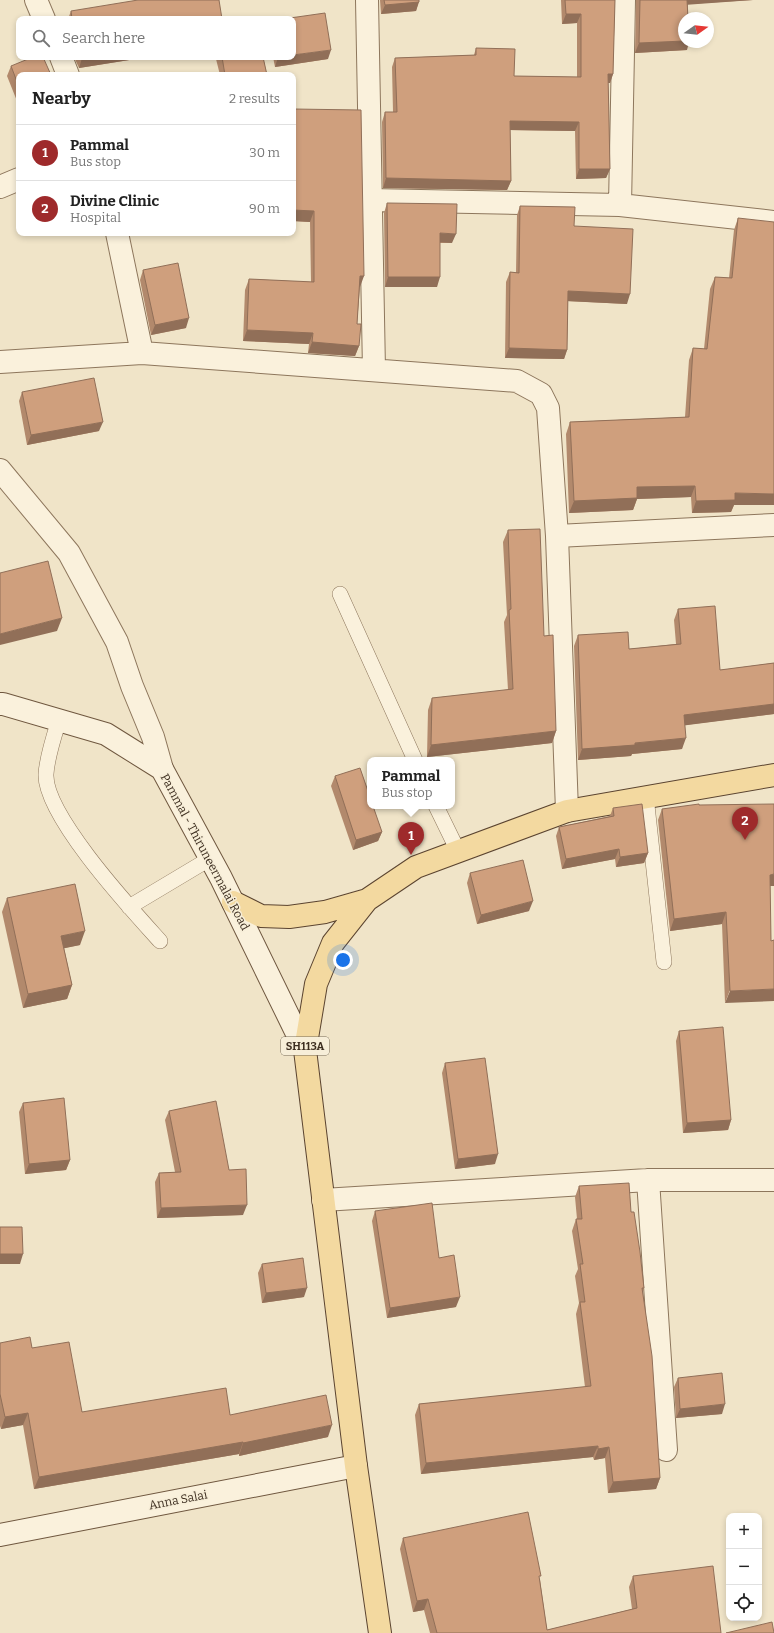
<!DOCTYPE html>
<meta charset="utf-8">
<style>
:root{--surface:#fff;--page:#f6f6f6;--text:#222;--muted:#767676;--line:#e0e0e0;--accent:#9e2a2b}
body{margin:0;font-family:Bitter,serif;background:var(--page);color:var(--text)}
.controls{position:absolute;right:12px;bottom:12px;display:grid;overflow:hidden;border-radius:8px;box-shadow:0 2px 6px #0003}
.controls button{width:36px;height:36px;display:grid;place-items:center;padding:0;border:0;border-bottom:1px solid var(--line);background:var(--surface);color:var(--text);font:20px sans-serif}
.compass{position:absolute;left:678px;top:12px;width:36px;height:36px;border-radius:50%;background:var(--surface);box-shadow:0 2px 6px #0003;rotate:75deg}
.you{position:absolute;left:343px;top:960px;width:14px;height:14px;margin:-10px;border:3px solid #fff;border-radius:50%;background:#1a73e8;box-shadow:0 0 0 6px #1a73e833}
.badge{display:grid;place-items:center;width:26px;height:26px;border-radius:50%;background:var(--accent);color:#fff;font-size:13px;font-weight:700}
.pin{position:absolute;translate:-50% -33px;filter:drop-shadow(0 1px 2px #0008)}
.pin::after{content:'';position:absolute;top:21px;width:14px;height:12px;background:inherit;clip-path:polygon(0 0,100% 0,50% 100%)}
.popup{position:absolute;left:367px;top:757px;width:88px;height:52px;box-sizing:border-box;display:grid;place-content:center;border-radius:8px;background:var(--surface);filter:drop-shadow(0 1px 3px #0005);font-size:13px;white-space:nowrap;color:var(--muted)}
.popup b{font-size:15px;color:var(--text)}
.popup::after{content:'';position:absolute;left:50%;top:100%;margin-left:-8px;border:8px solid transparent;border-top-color:var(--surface)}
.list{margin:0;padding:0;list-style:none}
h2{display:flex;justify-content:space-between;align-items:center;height:52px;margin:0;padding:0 16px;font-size:17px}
h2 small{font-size:13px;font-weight:400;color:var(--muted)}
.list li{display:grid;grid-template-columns:26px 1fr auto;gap:12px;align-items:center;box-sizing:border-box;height:56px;padding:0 16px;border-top:1px solid var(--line)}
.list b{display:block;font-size:15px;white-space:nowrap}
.list p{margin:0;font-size:13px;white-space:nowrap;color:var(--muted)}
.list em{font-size:13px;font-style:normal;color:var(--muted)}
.icon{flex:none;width:22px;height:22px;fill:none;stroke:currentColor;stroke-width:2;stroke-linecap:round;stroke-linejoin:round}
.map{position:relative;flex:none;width:774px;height:1633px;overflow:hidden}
.search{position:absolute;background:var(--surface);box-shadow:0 2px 6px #0003;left:16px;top:16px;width:280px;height:44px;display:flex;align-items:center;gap:10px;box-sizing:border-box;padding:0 14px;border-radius:8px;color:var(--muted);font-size:15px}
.panel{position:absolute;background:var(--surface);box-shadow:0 2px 6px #0003;left:16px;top:72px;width:280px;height:164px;border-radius:8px}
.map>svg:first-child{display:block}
</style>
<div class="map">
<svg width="774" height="1633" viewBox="0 0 774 1633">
<rect width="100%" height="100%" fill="#f0e4c8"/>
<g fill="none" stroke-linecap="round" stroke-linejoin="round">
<defs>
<path id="lane" d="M340 594 415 760
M59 720C54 736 47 757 46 774 44 815 132 910 160 941
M646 796 664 962
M436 806 458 851
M129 907 211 858"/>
<path id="street" d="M36 0 44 19
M367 0 374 370
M61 57 68 75
M0 187 19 179
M370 200 620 205 774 222
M620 205 624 0
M117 233 142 353
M0 362 142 353 517 381 541 394 548 408 557 536 567 811
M0 470 69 553 117 642 132 686 153 737 162 769
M557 536 774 525
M648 1180 666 1450
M323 1200 648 1180H774"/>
<path id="secondary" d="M0 704H3L106 734 162 769 221 878 305 1050
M0 1535 356 1466"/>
<path id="primary" d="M233 902 261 916 289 917 325 912 367 900
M380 1633 356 1466 305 1050 316 984 333 943 367 900 416 867 567 811 774 775"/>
</defs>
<use href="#lane" stroke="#8d765c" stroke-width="16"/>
<use href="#street" stroke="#8d765c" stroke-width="24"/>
<use href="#secondary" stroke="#6f573f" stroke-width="24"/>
<use href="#primary" stroke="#5b4430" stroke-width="24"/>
<use href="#lane" stroke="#faf1dc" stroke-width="15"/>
<use href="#street" stroke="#faf1dc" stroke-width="22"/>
<use href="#secondary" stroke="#faf1dc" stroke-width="22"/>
<use href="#primary" stroke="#f3d9a0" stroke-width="22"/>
</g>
<path fill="#b2896c" d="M380 0H419L416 11 381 14Z
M561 0H615L613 74 610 83H608L610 169 606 178 576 179 575 131 510 130 511 181 507 190 383 188 382 122 385 112H393L392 67 395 58 474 55 476 48 514 76 577 77V23L562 24Z
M636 0H753L688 4 687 50 635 53Z
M71 11 222 19H68Z
M74 57H148L79 68Z
M217 57H263L267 75H220L216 59Z
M273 57H293L328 59 275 67Z
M11 66 19 75V106L7 76Z
M293 109 360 287 357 324 359 346 355 356 308 353 309 344 243 341 245 290 249 279 311 282 310 222 293 221Z
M387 203 452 243H440L437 287H385L384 213Z
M520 206 574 226 627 304 568 301 567 350 564 359 505 358 506 282 510 272 516 273 517 215Z
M738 218 734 505 731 512 692 513 691 497 637 499 633 510 569 513 566 434 570 422 685 417 689 360 693 348 704 349 710 289 715 277 729 278 734 230Z
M143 270 186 328 151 335 140 280Z
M22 392 99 431 27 445 19 401Z
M508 530 544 636 556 731 552 743 427 757 428 710 432 698 508 690 504 622 507 615 503 542Z
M678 609 720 670 774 663V714L685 725 682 749 632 754 631 756 578 760 574 646 578 635 629 649 676 644 674 620Z
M335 776 382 832 378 841 353 850 331 786Z
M699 805 770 886 725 1003 722 924 670 931 658 820 662 809Z
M613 808 648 853 644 863 616 867 615 859 562 869 556 836 559 827 610 816Z
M470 873 529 911 477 924 467 883Z
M7 898 80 945 64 948 72 985 67 999 23 1008 2 912Z
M679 1031 731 1120 728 1130 683 1133 676 1041Z
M445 1063 495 1164 455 1169 442 1073Z
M23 1103 70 1160 66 1170 25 1174 19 1112Z
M169 1111 229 1170 243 1215 157 1218 155 1182 159 1173 175 1172 165 1120Z
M579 1186 631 1212 644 1288 643 1292 660 1478 656 1489 608 1493 605 1458 594 1460 593 1457 421 1474 415 1415 419 1404 585 1387 576 1314 579 1303 575 1276 578 1269 572 1231 576 1219H577L575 1197Z
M375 1211 439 1258 456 1307 387 1318 372 1221Z
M262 1264 304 1297 262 1303 258 1273Z
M0 1343 32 1348 82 1412 230 1415 328 1437 239 1456V1454L34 1489 23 1425 1 1429 0 1426Z
M678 1378 722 1414 676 1418 674 1387Z
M403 1538 540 1580 547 1630 632 1609 629 1587 633 1576 721 1633H430L424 1610 413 1612 400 1549Z"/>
<path fill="#916f58" d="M685 0H753L684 5Z
M419 2 416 11 381 14 385 5Z
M566 14H581L577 23 562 24Z
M684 41V42H689L687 50 635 53 639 43Z
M331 50 328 59 275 67 278 57H293V55Z
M91 57H148L79 68 82 58Z
M172 57H199L171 60Z
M608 74H613L610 83H605Z
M510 121 579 122 575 131 507 130Z
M579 169H610L606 178 576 179Z
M386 178 511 181 507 190 383 188Z
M293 210 314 211 310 222 293 221Z
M440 233 456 234 452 243 437 242Z
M360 276H364L360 287H356Z
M388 277H440L437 287H385Z
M568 291 630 294 627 304 565 301Z
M189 318 186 328 151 335 155 325Z
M247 330 313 333 309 344 243 341Z
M312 342 359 346 355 356 308 353Z
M509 348 567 350 564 359 505 358Z
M103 422 99 431 27 445 31 435Z
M695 486 691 497 637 499 633 510 569 513 574 501 637 487Z
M735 493 774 494V505H734L731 512 692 513 696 501Z
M62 618 57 631 0 645V634Z
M774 704V714L680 726 684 715Z
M556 731 552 743 427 757 431 745Z
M686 738 682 749 632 754 631 756 578 760 582 749Z
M382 832 378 841 353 850 356 840Z
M619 849 615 859 562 869 566 859Z
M648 853 644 863 616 867 620 857Z
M774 874V886H766L770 875Z
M533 901 529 911 477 924 481 915Z
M726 912 722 924 670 931 674 919Z
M85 931 80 945 56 950 61 936Z
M72 985 67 999 23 1008 28 994Z
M774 989V1001L725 1003 730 991Z
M731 1120 728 1130 683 1133 687 1123Z
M498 1154 495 1164 455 1169 458 1159Z
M70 1160 66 1170 25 1174 29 1164Z
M247 1205 243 1215 157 1218 161 1208Z
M0 1254H23L20 1264H0Z
M307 1288 304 1297 262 1303 266 1293Z
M460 1297 456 1307 387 1318 390 1308Z
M725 1404 722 1414 676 1418 680 1409Z
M28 1413 23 1425 1 1429 5 1417Z
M332 1425 328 1437 239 1456 243 1443Z
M243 1442 239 1454 34 1489 39 1477Z
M598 1446 593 1457 421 1474 426 1463Z
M609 1447 605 1458 594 1460 598 1449Z
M660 1478 656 1489 608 1493 613 1482Z
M428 1599 424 1610 413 1612 417 1601Z"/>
<path fill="#cf9f7d" stroke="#916f58" d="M138 0H219L222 19H72L71 11Z
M384 0H419V2L385 5Z
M565 0H615L613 74H608L610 169H579V122L510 121 511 181 386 178 385 112H397L395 58 476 55V48L515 49 514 76 581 77V14H566Z
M640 0H687L688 18H684V41L639 43Z
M325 13 331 50 293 55V19H283Z
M33 57H43L51 75H19V87L11 66Z
M82 57H91L82 58Z
M222 57H263L267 75H225Z
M293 109 361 110 364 276H360L357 324H361L359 346 312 342 313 333 247 330 249 279 314 282V211L293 210Z
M387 203 457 204 456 234 440 233V277H388Z
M520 206 575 207 574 226 633 229 630 294 568 291 567 350 509 348 510 272 519 273Z
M738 218 774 222V494L735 493V500L696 501 695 486 637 487V498L574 501 570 422 689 417 693 348 707 349 715 277 732 278Z
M178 263 189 318 155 325 143 270Z
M94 378 103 422 31 435 22 392Z
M540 529 544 636 553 635 556 731 431 745 432 698 513 689 509 610 511 609 508 530Z
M48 561 62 618 0 634V573Z
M715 606 720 670 774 663V704L684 715 686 738 635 743V745L582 749 578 635 628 632 629 649 681 644 678 609Z
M360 768 370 797V806H373L382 832 356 840 335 776Z
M642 804 648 853 620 857 619 849 566 859 559 827 614 816 613 808Z
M699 804V805L774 804V874L770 875 771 941 774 940V989L730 991 726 912 674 919 662 809Z
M523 860 533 901 481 915 470 873Z
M75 884 85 931 61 936 72 985 28 994 7 898Z
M723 1027 731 1120 687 1123 679 1031Z
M485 1058 498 1154 458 1159 445 1063Z
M64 1098 70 1160 29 1164 23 1103Z
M216 1101 229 1170 246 1169 247 1205 161 1208 159 1173 181 1172 169 1111Z
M629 1183 631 1212H634L640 1252 644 1288H642L652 1356 660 1478 613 1482 609 1447 598 1449V1446L426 1463 419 1404 591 1386 580 1302H585L580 1264H583L576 1219H582L579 1186Z
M432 1203 439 1258 454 1255 460 1297 390 1308 375 1211Z
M0 1227H22L23 1254H0Z
M303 1258 307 1288 266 1293 262 1264Z
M30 1337 32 1348 69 1342 82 1412 226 1388 230 1415 326 1395 332 1425 243 1443V1442L39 1477 28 1413 5 1417 0 1394V1343Z
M722 1373 725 1404 680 1409 678 1378Z
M528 1512 541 1576H539L547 1630 637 1608 633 1576 713 1566 721 1633H437L428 1599 417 1601 403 1538Z
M772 1622 774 1633H726Z"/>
<g text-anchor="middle" stroke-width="3" stroke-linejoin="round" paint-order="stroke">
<rect fill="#f7eed8" stroke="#756857" stroke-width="1" x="281" y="1037" width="48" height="18" rx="3"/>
<g font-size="11" font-weight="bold" fill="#3d2e20">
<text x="305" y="1050">SH113A</text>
</g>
<g font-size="12" fill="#3d2e20" stroke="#f7eed8">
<text transform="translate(205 852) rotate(62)" y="4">Pammal - Thiruneermalai Road</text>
<text transform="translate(178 1500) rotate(-11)" y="4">Anna Salai</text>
</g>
</g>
</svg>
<div class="controls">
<button>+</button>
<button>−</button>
<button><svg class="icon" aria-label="locate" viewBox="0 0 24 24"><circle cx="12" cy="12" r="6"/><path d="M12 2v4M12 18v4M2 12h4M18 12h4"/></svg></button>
</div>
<svg class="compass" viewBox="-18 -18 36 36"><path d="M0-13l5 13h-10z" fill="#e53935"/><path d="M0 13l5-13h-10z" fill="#767676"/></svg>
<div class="you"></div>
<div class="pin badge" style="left:411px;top:855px">1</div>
<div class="popup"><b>Pammal</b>Bus stop</div>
<div class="pin badge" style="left:745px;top:840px">2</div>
<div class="search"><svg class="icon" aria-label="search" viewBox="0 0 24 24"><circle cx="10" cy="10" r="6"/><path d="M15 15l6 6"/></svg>Search here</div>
<section class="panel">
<h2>Nearby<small>2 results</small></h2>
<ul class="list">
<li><span class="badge">1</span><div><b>Pammal</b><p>Bus stop</p></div><em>30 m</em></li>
<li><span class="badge">2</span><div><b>Divine Clinic</b><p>Hospital</p></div><em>90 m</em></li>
</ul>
</section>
</div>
